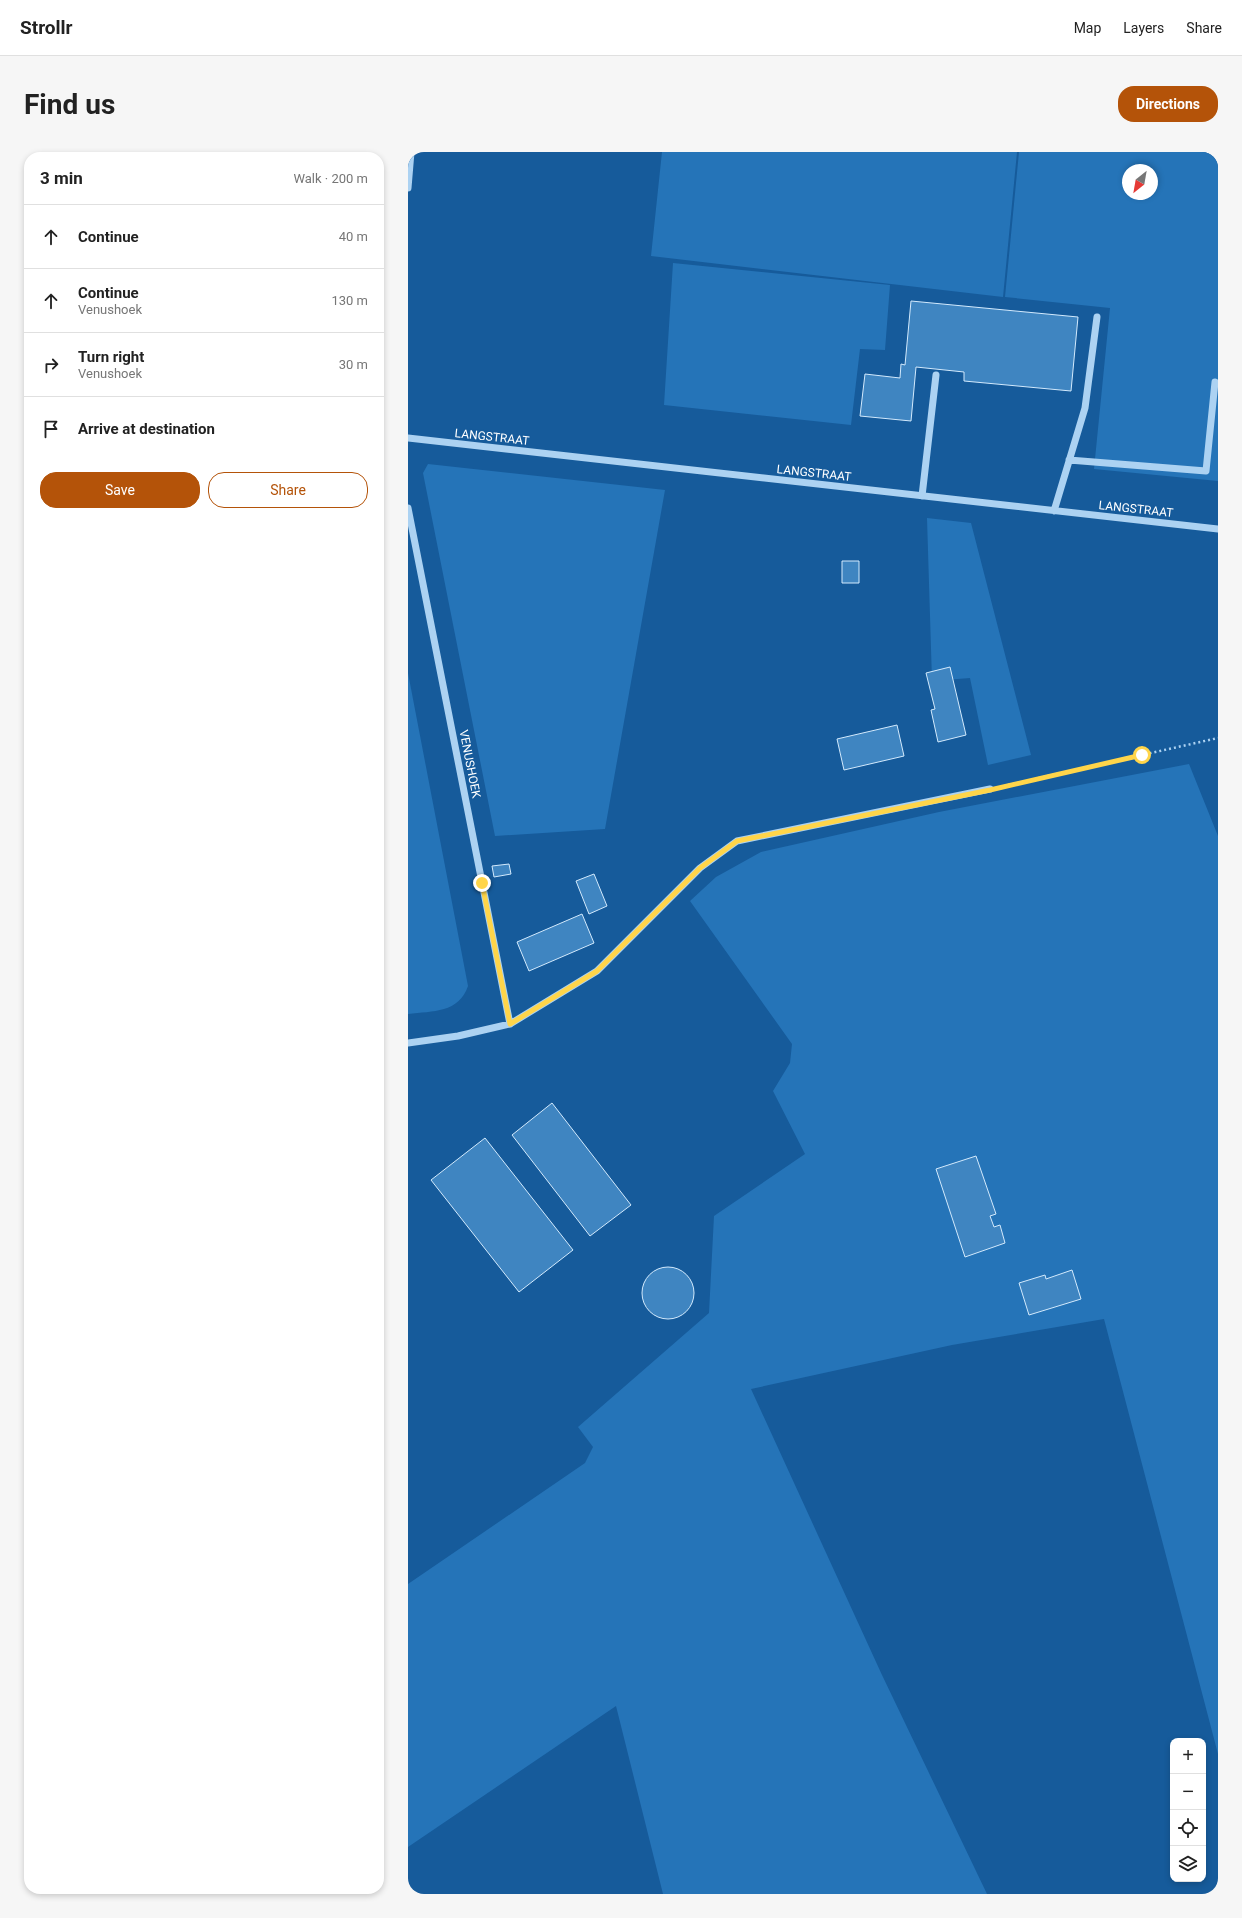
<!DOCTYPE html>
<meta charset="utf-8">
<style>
:root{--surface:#fff;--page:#f6f6f6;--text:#222;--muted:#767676;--line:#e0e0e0;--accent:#b45309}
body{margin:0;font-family:Roboto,sans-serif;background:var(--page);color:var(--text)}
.controls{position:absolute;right:12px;bottom:12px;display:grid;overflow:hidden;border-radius:8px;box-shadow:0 2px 6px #0003}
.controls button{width:36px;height:36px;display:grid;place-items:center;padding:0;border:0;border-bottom:1px solid var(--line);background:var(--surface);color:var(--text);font:20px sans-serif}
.compass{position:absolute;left:714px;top:12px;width:36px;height:36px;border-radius:50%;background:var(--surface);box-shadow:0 2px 6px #0003;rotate:211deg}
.stop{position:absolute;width:12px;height:12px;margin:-9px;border:3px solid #ffd54a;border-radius:50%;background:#fff}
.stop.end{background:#ffd54a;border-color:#fff;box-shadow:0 1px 4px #0008}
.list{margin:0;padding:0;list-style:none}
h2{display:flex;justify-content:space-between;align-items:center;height:52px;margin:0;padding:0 16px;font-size:17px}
h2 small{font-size:13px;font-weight:400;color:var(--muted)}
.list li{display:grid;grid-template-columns:26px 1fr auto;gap:12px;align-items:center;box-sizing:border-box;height:64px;padding:0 16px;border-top:1px solid var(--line)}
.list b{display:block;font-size:15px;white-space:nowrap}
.list p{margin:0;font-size:13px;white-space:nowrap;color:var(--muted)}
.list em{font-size:13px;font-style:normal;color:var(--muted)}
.actions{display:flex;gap:8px;padding:12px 16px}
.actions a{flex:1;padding:9px 0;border:1px solid var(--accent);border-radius:16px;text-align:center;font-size:14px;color:var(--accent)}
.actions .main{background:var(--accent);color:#fff}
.icon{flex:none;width:22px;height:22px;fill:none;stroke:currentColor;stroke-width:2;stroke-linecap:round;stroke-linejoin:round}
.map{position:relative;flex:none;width:810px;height:1742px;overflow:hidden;border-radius:16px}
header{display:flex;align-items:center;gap:24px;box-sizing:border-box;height:56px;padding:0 20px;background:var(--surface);border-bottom:1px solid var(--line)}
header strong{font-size:19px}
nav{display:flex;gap:22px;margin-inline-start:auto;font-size:14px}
.intro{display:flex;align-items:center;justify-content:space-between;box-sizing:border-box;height:96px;padding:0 24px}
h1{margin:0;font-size:28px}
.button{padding:10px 18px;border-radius:16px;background:var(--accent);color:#fff;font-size:14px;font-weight:700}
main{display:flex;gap:24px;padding:0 24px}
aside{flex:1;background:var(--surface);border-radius:16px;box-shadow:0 2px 6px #0003}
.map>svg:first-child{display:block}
</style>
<header>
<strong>Strollr</strong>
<nav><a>Map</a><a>Layers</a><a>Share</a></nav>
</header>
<div class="intro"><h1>Find us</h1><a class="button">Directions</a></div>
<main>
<aside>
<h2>3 min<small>Walk · 200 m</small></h2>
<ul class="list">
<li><svg class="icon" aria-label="ahead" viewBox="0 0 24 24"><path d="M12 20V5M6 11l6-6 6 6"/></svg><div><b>Continue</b></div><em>40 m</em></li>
<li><svg class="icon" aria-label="ahead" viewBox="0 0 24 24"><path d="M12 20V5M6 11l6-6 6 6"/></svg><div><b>Continue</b><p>Venushoek</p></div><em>130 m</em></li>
<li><svg class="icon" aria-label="right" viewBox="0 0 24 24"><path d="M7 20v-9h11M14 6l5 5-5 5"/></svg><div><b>Turn right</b><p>Venushoek</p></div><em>30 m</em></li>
<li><svg class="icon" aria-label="arrive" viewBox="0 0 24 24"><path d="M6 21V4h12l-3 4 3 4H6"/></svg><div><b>Arrive at destination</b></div></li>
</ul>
<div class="actions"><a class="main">Save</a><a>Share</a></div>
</aside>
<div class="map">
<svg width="810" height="1742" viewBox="0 0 810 1742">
<rect width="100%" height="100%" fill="#165b9b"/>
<path fill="#2574b8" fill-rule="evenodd" d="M254 0H609L595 145 243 104Z
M611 0H810V329L686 317 702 156 597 145ZM720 18H744V42H720Z
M265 111 482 133 477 198 452 197 443 273 256 253Z
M20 312 257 338 197 677 87 684 15 321Z
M519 366 563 371 623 603 580 613 562 526 524 529Z
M0 521 60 834C51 861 25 859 0 862Z
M781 612 810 684V1602L696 1167 544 1193 343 1237 474 1523 579 1742H255L208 1554 0 1695V1432L177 1311 185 1295 170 1275 301 1161 306 1064 397 1002 365 939 382 911 384 892 282 749 308 725 353 700 531 660Z"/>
<path fill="#3f85c1" stroke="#d3eafd" d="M503 149 670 165 663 239 556 229V220L508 215 503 269 452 264 457 222 492 226 493 212 497 213Z
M434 409H451V431H434Z
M542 515 558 583 530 590 523 558 527 557 518 521Z
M489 573 496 604 436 618 429 587Z
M101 712 103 722 86 725 84 714Z
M186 722 199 754 181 762 168 729Z
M174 762 186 791 121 819 109 790Z
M144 951 223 1053 182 1084 104 983Z
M77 986 165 1098 111 1140 23 1028Z
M568 1004 588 1062 582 1064 586 1075 592 1073 597 1091 557 1105 528 1017Z
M234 1141a26 26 0 1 1 52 0a26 26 0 1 1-52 0Z
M664 1118 673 1147 621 1163 611 1131 637 1123 638 1127Z"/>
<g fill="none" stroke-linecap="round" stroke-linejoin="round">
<path stroke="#acd2f2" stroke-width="2.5" stroke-dasharray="2 3" stroke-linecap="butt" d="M600 633 810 586"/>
<path stroke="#acd2f2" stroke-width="7" d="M0 36 3 0
M0 286 810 377
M661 308 798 319 807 230
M514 344 528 223
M0 356 102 872
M646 359 677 256 689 165
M0 891 50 884 102 872 189 819 292 716 329 689 582 637"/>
</g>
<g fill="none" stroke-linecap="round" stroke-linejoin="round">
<path stroke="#ffd54a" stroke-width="5" d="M74 731 102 872 189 819 292 716 329 689 582 638 734 603"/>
</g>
<g text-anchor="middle" stroke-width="3" stroke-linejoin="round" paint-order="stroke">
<g font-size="12" fill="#fff" stroke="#165b9b">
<text transform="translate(84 285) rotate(6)" y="4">LANGSTRAAT</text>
<text transform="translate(406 321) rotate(6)" y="4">LANGSTRAAT</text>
<text transform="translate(728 357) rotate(6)" y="4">LANGSTRAAT</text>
<text transform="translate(62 612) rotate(79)" y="4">VENUSHOEK</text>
</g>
</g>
</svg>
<div class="controls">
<button>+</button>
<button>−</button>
<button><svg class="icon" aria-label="locate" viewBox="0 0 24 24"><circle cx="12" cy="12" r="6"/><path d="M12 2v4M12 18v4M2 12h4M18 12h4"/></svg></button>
<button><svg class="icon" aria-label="layers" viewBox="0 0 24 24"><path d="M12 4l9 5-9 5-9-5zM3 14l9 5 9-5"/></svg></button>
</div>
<svg class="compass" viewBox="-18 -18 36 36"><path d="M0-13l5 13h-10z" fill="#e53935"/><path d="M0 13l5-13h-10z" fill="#767676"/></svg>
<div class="stop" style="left:734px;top:603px"></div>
<div class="stop end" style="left:74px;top:731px"></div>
</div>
</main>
